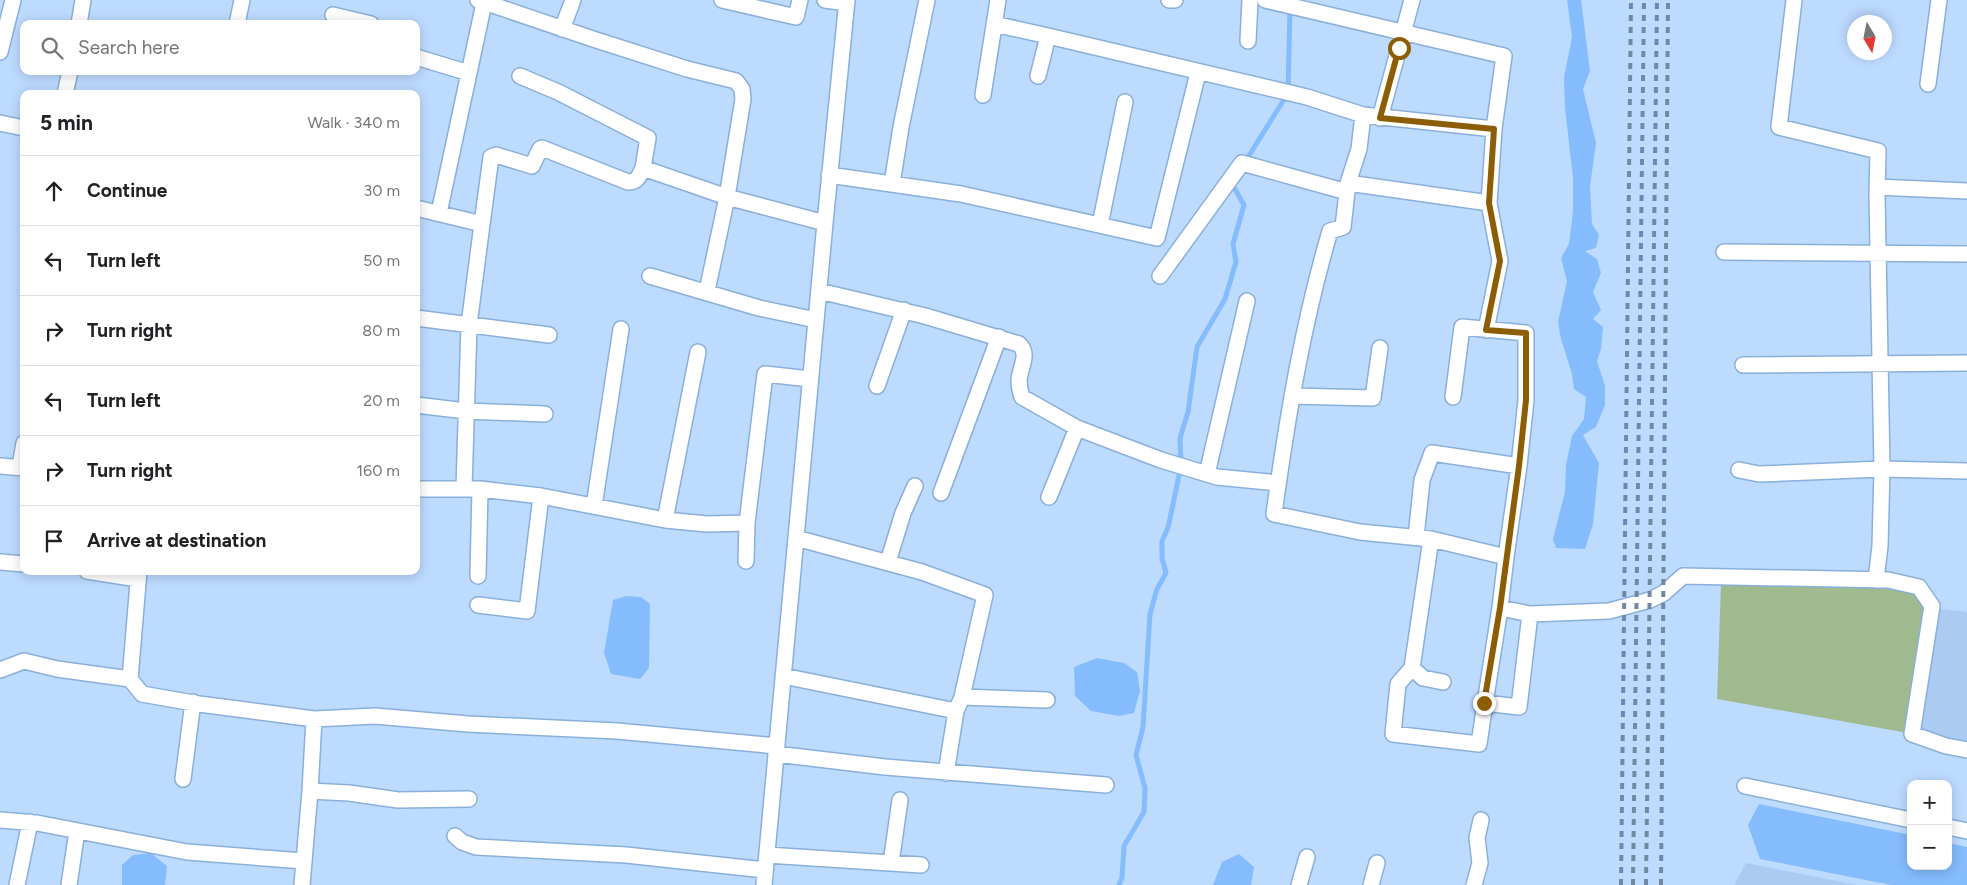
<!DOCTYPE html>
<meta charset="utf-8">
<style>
:root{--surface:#fff;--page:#f6f6f6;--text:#202124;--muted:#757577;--line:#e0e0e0}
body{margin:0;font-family:Figtree,sans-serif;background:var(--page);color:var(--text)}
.controls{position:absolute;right:15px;bottom:15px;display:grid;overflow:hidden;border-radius:10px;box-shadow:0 2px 12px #0003}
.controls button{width:45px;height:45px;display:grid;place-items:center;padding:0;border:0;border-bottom:1px solid var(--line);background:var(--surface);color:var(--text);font:25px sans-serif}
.compass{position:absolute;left:1847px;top:15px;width:45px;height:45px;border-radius:50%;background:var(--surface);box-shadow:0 2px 12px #0003;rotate:170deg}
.stop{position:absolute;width:15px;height:15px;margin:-11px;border:4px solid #8d5d06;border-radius:50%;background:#fff}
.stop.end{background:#8d5d06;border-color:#fff;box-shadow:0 1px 5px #0008}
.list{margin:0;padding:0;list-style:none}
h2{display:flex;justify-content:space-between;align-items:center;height:65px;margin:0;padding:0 20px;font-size:21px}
h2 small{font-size:16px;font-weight:400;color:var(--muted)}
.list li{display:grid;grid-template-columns:32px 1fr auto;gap:15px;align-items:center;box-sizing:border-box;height:70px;padding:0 20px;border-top:1px solid var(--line)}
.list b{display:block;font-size:19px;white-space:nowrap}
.list em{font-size:16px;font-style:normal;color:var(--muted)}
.icon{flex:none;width:28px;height:28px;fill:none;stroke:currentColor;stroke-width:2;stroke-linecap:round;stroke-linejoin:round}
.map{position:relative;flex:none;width:1967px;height:885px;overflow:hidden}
.search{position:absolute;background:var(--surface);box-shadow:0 2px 12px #0003;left:20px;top:20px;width:400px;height:55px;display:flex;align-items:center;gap:12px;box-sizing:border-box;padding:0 18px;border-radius:10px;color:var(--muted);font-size:19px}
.panel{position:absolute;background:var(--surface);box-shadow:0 2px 12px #0003;left:20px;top:90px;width:400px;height:485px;border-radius:10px}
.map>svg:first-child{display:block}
</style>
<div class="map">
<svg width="1967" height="885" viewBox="0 0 1967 885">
<rect width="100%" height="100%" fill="#bddbff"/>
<path fill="#abcbf3" d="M1935 608 1967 612V746L1920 734Z
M1746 863 1857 885H1734Z"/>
<path fill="#9fba8e" d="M1721 584 1883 587 1916 592 1925 606 1908 733 1717 699Z"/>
<path fill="#85bcfe" d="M1567 0H1581L1590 71 1583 89 1596 143 1590 186 1592 224 1599 235 1596 248 1585 251 1597 259 1601 273 1593 292 1601 310 1593 319 1603 327 1601 349 1597 361 1605 386V405L1596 427 1583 435 1599 463 1593 524 1585 549 1556 548 1553 539 1565 492 1566 465 1572 436 1584 419 1586 397 1574 389 1572 374 1561 339 1558 322 1567 281 1561 258 1569 244 1573 212V178L1565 108 1564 77 1572 37Z
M626 596 641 597 650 604 649 668 640 679 611 674 604 653 613 600Z
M1097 658 1124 663 1137 672 1140 691 1134 713 1119 716 1091 711 1075 696 1074 667Z
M1759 804 1911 835V866H1948V843L1967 847V885H1891L1760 859 1748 825Z
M151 853 167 866 165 885H122V865L133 855Z
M1239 854 1254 867 1251 885H1213L1222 862Z"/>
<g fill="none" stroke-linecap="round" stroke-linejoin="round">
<path stroke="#85bcfe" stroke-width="5" d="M1245 162 1288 93 1290 8
M1119 885 1122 878 1124 846 1144 812 1145 788 1136 755 1143 727 1150 614 1157 589 1166 573 1162 558V541L1168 528 1181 466 1180 438 1188 412 1197 347 1225 299 1236 262 1233 244 1244 205 1232 184 1233 182"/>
<defs>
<path id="minor" d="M478 0 593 39 687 69 736 81 742 89 743 99 727 197 707 291
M722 0 796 17 800 0
M825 0 847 3
M1169 0H1175
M1265 0 1504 56 1494 129 1489 203 1500 261 1486 330
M1794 0 1779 127 1878 151 1877 194 1882 469 1880 546 1876 580
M333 15 371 24
M79 24 83 0
M237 24 242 0
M994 24 1048 36
M562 29 573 0
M1248 41 1250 0
M0 52 13 0
M416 57 469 73
M520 76 558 92 648 138 643 168
M1038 76 1048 36 1307 97 1363 115 1494 129
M1928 84 1939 0
M65 94 70 71
M983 95 998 0
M1363 115 1359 149 1348 183 1343 227 1330 231C1303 323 1287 418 1274 514L1360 532 1431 539 1506 557 1500 608 1485 703
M1380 118 1412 0
M0 123 24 128
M829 175 961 194 1157 238 1198 73
M1348 183 1489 203
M892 184 901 127 927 0
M1877 187 1967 191
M416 208 482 224 469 325 464 488
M439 213 484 3
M482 224 491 157 496 155 532 166 540 149 542 148 628 182C638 182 639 176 643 168L727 197 825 223
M1100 225 1125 102
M1724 252 1967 254
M650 276 759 308 816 320
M1160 276 1242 163 1347 192
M819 291 925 316 1019 344C1030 354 1020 367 1019 380 1019 385 1020 391 1022 397L1077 428 1161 460 1217 477 1278 483
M416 318 549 335
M1743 365 1967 363
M877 386 904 310
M1292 396 1373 398 1380 348
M416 405 466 411 545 414
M0 466 24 468
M20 467 24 443
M1739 470 1759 474 1882 469 1967 471
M1207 474 1247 301
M416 489H480L541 496 665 520 707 524 747 523
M941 493 999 337
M1049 497 1077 428
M594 506 621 329
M665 520 698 352
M1416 537 1422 480 1432 453 1519 466 1526 400V333L1462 327 1453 397
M796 538 922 572 985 595 962 697
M1431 539 1412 668 1398 684 1393 734 1479 744 1485 703 1519 707 1530 614
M1506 557 1519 466
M746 561 747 523 765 374 810 379
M0 562 24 564
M888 562 903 513 915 486
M87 571 138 579
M139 571 130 679 142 694 199 704 314 719 310 791 302 885
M478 576 480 489
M478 605 527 611 541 496
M1500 608 1530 614 1609 611 1650 600 1664 593 1683 576 1888 580 1919 587 1932 606 1912 734 1946 746 1967 750
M1412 668 1423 678 1443 682
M0 670 24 661 57 669 130 679
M783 676 956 711 962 697 1047 700
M314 719 375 716 468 724 617 731 777 746
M776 754 885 767 1106 785
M946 773 956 711
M183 779 193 702
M1745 786 1911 820
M310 791 349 793 398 800 469 799
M0 820 37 823 187 852 304 861
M1948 827 1967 831
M455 836 462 842 476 847 626 855 765 870
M767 855 921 865
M891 863 900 800
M17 885 30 822
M69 885 77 831
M764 885 825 223 847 0
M1299 885 1307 857
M1371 885 1377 863
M1474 885 1480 863 1477 838 1481 820"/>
</defs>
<use href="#minor" stroke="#8aafda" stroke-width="18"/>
<use href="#minor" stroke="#fff" stroke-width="15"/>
<path stroke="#7188a3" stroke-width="4" stroke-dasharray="6 6" stroke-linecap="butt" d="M1621 885 1631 0
M1633 885 1644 0
M1646 885 1657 0
M1661 885 1668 0"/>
</g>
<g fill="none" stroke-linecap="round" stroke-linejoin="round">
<path stroke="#8d5d06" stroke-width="6" d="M1399 48 1380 118 1494 129 1489 203 1500 261 1486 330 1526 333V400L1519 466 1500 608 1484 703"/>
</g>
</svg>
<div class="controls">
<button>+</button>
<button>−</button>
</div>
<svg class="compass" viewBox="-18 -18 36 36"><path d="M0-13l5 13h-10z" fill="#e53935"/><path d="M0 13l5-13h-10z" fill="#757577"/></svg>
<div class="stop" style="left:1399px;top:48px"></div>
<div class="stop end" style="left:1484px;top:703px"></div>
<div class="search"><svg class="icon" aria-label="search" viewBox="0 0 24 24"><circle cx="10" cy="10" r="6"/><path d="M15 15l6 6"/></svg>Search here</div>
<section class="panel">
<h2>5 min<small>Walk · 340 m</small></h2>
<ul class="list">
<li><svg class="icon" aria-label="ahead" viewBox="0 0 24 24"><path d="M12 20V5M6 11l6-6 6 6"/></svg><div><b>Continue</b></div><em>30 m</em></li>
<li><svg class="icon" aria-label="left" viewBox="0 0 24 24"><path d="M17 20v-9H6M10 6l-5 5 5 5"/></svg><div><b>Turn left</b></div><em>50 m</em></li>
<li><svg class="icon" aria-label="right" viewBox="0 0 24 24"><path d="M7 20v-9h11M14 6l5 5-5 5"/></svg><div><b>Turn right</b></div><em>80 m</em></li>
<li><svg class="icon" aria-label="left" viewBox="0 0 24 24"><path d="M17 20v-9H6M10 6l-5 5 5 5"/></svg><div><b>Turn left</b></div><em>20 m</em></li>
<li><svg class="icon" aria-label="right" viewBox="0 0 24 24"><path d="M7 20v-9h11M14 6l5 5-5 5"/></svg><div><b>Turn right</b></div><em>160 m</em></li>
<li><svg class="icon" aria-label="arrive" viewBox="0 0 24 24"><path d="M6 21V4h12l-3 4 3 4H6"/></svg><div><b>Arrive at destination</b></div></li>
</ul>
</section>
</div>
